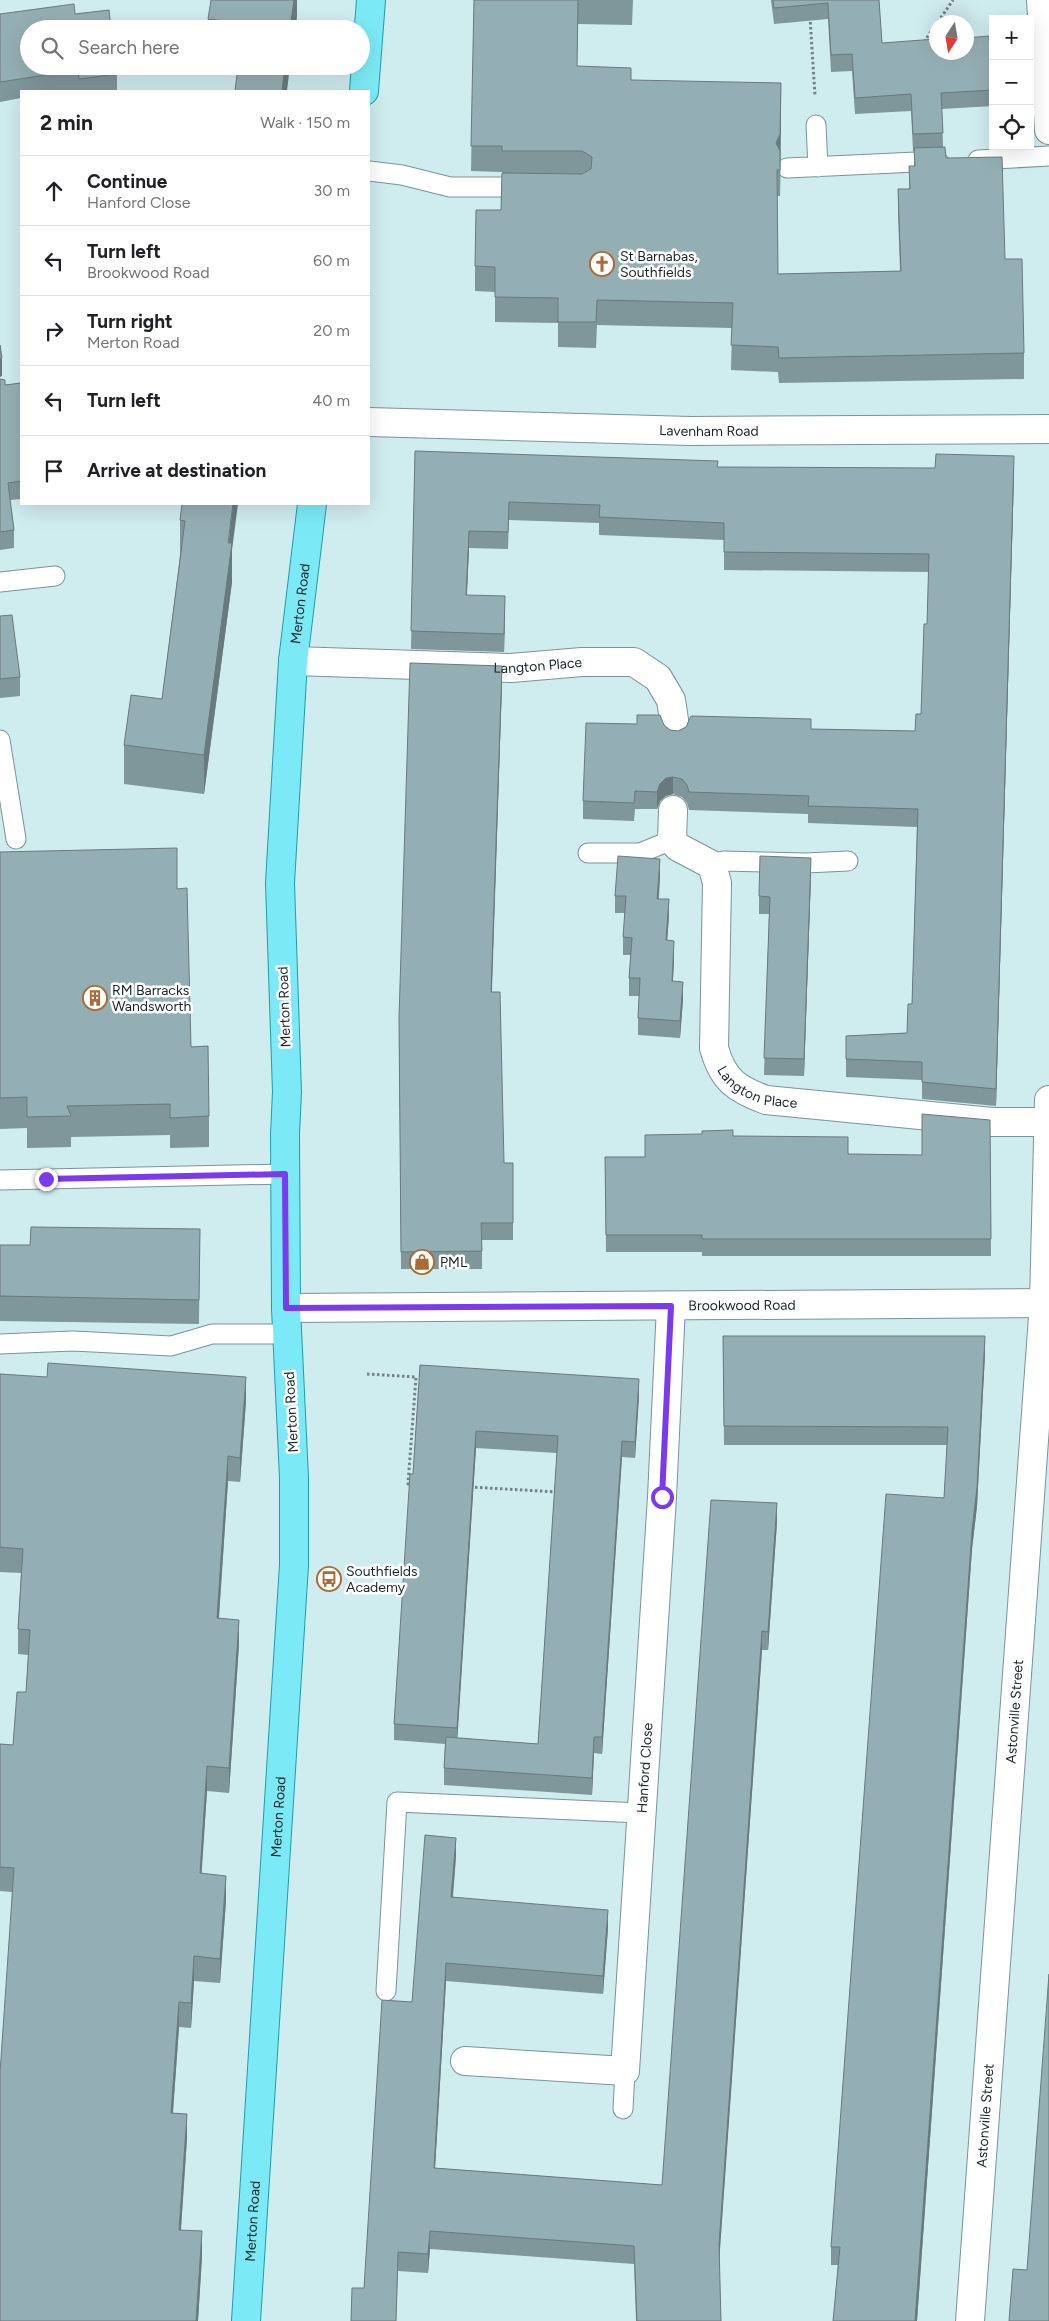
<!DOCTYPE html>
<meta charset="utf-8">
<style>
:root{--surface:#fff;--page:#f6f6f6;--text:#202124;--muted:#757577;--line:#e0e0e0}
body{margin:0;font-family:Figtree,sans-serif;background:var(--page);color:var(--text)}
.controls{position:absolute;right:15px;top:15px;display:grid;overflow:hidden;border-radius:0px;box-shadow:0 5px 20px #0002}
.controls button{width:45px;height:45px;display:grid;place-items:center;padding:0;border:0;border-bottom:1px solid var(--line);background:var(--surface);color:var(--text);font:25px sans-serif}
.compass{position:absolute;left:929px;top:15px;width:45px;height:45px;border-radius:50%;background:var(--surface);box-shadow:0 5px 20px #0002;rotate:192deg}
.stop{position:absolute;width:15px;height:15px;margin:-11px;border:4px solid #7c3aed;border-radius:50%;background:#fff}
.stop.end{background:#7c3aed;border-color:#fff;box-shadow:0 1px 5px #0008}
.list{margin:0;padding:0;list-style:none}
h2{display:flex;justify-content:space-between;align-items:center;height:65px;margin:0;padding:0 20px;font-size:21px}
h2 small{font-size:16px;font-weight:400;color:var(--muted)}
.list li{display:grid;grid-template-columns:32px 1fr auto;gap:15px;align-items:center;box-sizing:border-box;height:70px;padding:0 20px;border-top:1px solid var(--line)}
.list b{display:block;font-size:19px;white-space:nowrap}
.list p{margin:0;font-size:16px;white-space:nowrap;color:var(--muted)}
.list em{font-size:16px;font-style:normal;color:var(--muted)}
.icon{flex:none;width:28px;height:28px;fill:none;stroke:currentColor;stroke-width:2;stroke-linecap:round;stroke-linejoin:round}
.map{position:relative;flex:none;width:1049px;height:2321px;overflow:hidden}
.search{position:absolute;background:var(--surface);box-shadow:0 5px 20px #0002;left:20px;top:20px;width:350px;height:55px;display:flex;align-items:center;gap:12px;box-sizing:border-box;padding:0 18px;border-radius:28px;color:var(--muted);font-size:19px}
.panel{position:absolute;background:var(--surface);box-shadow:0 5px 20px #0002;left:20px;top:90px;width:350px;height:415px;border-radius:0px}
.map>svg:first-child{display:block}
</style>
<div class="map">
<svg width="1049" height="2321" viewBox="0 0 1049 2321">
<rect width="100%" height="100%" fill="#cfecef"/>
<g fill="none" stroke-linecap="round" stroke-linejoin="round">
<defs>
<path id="lane" d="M816 125 818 167
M978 160 1049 156
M787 168 938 161
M369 171 402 175 450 187H526
M0 582 55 576
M0 740 16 839
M588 853H640L672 840
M712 865 723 861 806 863 848 861
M0 1180 285 1174
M0 1344 73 1341 171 1346 212 1334H287
M386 1991 397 1802 640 1813
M623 2109 625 2071"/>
<g id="street">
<path d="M1041 0 1049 130"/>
<path id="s1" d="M369 422 691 431 1049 429"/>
<path id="s2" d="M293 661 511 668 582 662H634L658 678 671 700 676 733"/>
<path id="s3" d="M673 810 672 840 678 847 712 865 717 883 714 1048C723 1080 736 1089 766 1100L992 1122H1049"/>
<path id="s4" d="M286 1308 1049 1303"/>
<path id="s5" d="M465 2061 625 2071 662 1497 671 1306"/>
<path id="s6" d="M970 2321 1044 1303 1049 1100"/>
</g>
<g id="primary">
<path d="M364 91 371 0"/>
<path id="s7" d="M246 2321 294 1565V1478L286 1308 285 1134 287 1092 280 883 293 661 312 504"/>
</g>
</defs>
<use href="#lane" stroke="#7a9498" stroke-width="21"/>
<use href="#street" stroke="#7a9498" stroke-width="30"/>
<use href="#primary" stroke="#219caa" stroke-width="30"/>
<path stroke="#708385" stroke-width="3" stroke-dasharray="2.5 2.5" stroke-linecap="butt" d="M810 17 815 96
M938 22 953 0
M924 42 936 24
M367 1374 416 1377 408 1484H414
M470 1487 558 1492"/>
<use href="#lane" stroke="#fff" stroke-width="19"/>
<use href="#street" stroke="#fff" stroke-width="28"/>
<use href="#primary" stroke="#7ceaf6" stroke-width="28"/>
</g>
<path fill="#7f969a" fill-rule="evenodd" d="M297 0V16L295 29H208V19Z
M474 0H633L632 25 578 24 577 66 631 80 781 108 780 196H777L778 274 900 271 898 215V189H909V166H914V151H913L911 111 855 114 852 71 831 72 828 19 774 24 771 0H879L882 43 993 88V106L942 109 943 147 946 158 1005 259 1024 353V379L779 383 778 372 731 370 732 328 597 325 596 348 558 347V323L495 322V292L475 291V266L501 210 502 172 471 171Z
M0 14H75L117 74V91H78V90L69 91H21V98L0 102Z
M0 379 5 385 21 383V499L10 500 14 530V548L0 550Z
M415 451 718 467 1014 474 996 1106 922 1099V1080L846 1077V1036L907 1033 912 1004 917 827 808 823V814L689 810 687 803 682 797 673 794 666 796 660 801 657 809H635L634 821 583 819V801L664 725 670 730 678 731 811 729 915 731 921 714 927 624 929 572 724 570V540L599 535V523L509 520 508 549 469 548 467 595 505 614 504 652 411 649Z
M182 504 232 550V582L204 794 124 784V745L162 699 180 556V520Z
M0 616 20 677V696L0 698Z
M502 683 492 992 504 1163H513V1240H482V1269H401L399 1018Z
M0 852 177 889 191 1047 209 1116V1147L170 1148V1135L71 1137V1147L27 1148V1128L0 1129Z
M811 875 804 1076 764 1075 769 914H759V896Z
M660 876 659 899 669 916 667 940 674 958 673 981 683 999 680 1038 638 1035V1018L639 996H629V978L631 955H623V937L625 913H615V896Z
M990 1120 991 1256H702V1252H606L605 1157H645L733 1136 848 1154 922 1155Z
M200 1229 199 1324 0 1321V1245H30Z
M723 1336 985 1354 977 1506 972 1549 917 2321H833L838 2265H831V2247L944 1498 947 1445H724Z
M420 1365 639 1396 635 1458 622 1457 602 1754 594 1753 592 1795 444 1785V1768L445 1744 394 1740V1724L413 1474ZM476 1448 557 1453 538 1744 457 1738Z
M0 1374 246 1401 240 1482 228 1481 219 1618 239 1644 229 1793 207 1791 201 1874 226 1900 220 1983 194 1981 191 2028 179 2027 173 2113 187 2138 181 2230 202 2256 198 2321H0L12 1892 0 1891V1744L13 1745 26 1692 28 1655 18 1654V1629L21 1573 0 1572Z
M777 1522 768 1650H762L719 2259 721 2321H636L634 2264 430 2249 428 2273 398 2271 396 2321H351L364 2288 412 2002 456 1856 453 1897 608 1928 603 1994 446 1981 435 2168 662 2185Z"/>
<path fill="#687a7d" d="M294 0H297V16L295 29H290Z
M285 66H290L287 91H282Z
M781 83V108L780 196V160L776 143Z
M2 358V376L0 377V359Z
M1014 456V474L996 1106V1089Z
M233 504H238L232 550V582L204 794V755Z
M469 531V548L466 612V595Z
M505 596V614L504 652V634Z
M502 666V683L491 1010V992Z
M673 777V794L666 796 660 801 657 809V792L660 784 666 778Z
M811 858V875L804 1076V1059Z
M660 859V876L657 916V899Z
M669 899V916L666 957V940Z
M674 941V958L672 998V981Z
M683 982V999L680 1038V1021Z
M985 1336V1354L977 1506 972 1549 917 2321H915Z
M246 1377V1401L240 1482V1458Z
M639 1379V1396L635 1458V1442Z
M476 1431V1448L457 1745V1728Z
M622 1441V1457L602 1754V1737Z
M228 1456V1481L217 1643V1618Z
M777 1503V1522L768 1650V1632Z
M239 1620V1644L229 1793V1768Z
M762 1631V1650L719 2264V2245Z
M594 1737V1753L592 1795V1778Z
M207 1766V1791L200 1898V1873Z
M456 1838V1856L451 1915V1897Z
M226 1876V1900L220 1983V1959Z
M608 1910V1928L603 1994V1976Z
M194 1956V1981L191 2028V2003Z
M446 1963V1981L434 2186V2168Z
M179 2002V2027L171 2137V2113Z
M187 2114V2138L179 2255V2230Z
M202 2231V2256L198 2321H196Z
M430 2231V2249L428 2273V2254Z"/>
<path fill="#94afb3" stroke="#687a7d" d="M211 0H294L290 29H243V23L208 19Z
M474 0H578L577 66 631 68V80L781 83 780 134 776 143 780 151V170H777L778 274 901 271 898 189H910L909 166H915L914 148 945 147 946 158 1002 157 1005 259H1022L1024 353 779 358 778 347 731 345 733 303 597 300 596 322H558V298L495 297V267L475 266 476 210H501L502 173 582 174 591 169 592 157 582 151H502V146H471Z
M773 0H879L882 43 936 39V52H966V38L989 36 993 90 941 93 943 133 913 134 911 94 855 98 852 54 831 55 828 3 774 8Z
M74 4 75 14 109 10 111 29H29V66H116L117 74 79 79 78 70 0 82V14Z
M238 66H285L282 91H235Z
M0 345 2 358 0 359Z
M0 379 5 380V385L21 383V481L8 483 14 530 0 532Z
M415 451 718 461 717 467 935 468 936 454 1014 456 996 1089 922 1082V1062L846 1059V1036L907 1033 908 1004H912L918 809 808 806 809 796 689 792 687 785 682 779 673 777 666 778 660 784 657 792 635 791 634 803 583 801 586 723 637 724V715H660L664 725 670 730 678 731 686 727 691 716 811 719V729L915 731 916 714H921L924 624H927L929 554 724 552V523L599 517 600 505 509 502 508 532 469 531 466 595 505 596 504 634 411 631Z
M182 504H233L228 543H232L204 755 124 745 131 695 162 699 185 521 180 520Z
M12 615 20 677 0 679V616Z
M410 663 502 666 491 992H500L504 1163H513V1223H481L482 1251 401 1252 399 1018Z
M177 848V889L187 888 191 1047 208 1046 209 1116 170 1118V1104L67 1106 71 1116 27 1117V1097L0 1098V852Z
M618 856 660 859 657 899H669L666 940 674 941 672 981 683 982 680 1021 638 1018 640 978H629L632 938 623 937 626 896H615Z
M760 856 811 858 804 1059 764 1058 770 897 759 896Z
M922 1114 990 1120 991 1239H702V1235H606L605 1157H645V1135L702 1134V1131L733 1130V1136L848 1137V1154L922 1155Z
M31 1227 200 1229 199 1300 0 1296V1245H30Z
M723 1336H985L977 1487 972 1531 915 2321H833L840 2247H831L886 1494 944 1498 948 1427 724 1426Z
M48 1363 246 1377 240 1458 228 1456 217 1618 239 1620 229 1768 207 1766 200 1873 226 1876 220 1959 194 1956 191 2003 179 2002 171 2113 187 2114 179 2230 202 2231 196 2321H0V2073L14 1868 0 1867V1744L13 1745 17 1692H26L30 1630 18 1629 23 1549 0 1547V1374L47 1377Z
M420 1365 639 1379 635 1442 622 1441 602 1737H594L592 1778 444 1768 446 1737 538 1744 558 1436 476 1431 457 1728 394 1724 410 1474H413Z
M711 1500 777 1503 768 1632 762 1631 719 2245 721 2321H637L634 2246 430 2231 428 2254 398 2252 396 2321H351L352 2288H364L382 2000 412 2002 425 1835 456 1838 451 1897 608 1910 603 1976 446 1963 434 2168 662 2185Z
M1049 1974V2321H1009L1013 2269 1027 2270Z"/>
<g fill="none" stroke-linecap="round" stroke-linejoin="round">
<path stroke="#7c3aed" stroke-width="6" d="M46 1179 285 1174 286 1308 671 1306 662 1497"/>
</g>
<defs>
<symbol id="church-ring" viewBox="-11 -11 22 22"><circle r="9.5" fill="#fff" stroke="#ac6a35" stroke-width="1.5"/><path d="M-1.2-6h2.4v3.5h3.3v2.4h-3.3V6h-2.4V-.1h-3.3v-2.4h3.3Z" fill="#ac6a35"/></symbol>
<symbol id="building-ring" viewBox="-11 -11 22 22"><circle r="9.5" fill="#fff" stroke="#ac6a35" stroke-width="1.5"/><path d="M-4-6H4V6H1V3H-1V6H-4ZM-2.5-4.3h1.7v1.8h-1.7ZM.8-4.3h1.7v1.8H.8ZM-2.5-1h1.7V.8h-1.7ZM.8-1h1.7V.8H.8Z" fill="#ac6a35"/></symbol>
<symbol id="shop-ring" viewBox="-11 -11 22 22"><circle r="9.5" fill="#fff" stroke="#ac6a35" stroke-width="1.5"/><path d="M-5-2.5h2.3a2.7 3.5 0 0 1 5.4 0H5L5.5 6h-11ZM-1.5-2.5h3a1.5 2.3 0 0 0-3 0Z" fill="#ac6a35"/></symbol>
<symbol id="bus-ring" viewBox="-11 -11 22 22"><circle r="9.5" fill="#fff" stroke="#ac6a35" stroke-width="1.5"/><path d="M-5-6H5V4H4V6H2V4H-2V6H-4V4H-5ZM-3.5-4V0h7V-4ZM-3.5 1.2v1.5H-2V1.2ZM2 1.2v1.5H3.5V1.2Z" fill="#ac6a35"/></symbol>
</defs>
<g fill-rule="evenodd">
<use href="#church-ring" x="588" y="250" width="28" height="28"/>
<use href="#building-ring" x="81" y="984" width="28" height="28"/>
<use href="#shop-ring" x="408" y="1248" width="28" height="28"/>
<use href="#bus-ring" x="315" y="1565" width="28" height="28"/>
</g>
<g text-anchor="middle" stroke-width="5" stroke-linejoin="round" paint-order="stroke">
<g font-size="14" fill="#1b2527" stroke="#fff" text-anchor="start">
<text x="620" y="261">St Barnabas,<tspan x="620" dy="16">Southfields</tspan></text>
<text x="112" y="995">RM Barracks<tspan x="112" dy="16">Wandsworth</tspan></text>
<text x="440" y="1267">PML</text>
<text x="346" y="1576">Southfields<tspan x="346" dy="16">Academy</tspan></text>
</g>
<g font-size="14" fill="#1b2527" stroke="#fff">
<text dy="5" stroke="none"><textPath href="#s1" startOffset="340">Lavenham Road</textPath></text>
<text dy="5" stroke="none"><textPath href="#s7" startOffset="1720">Merton Road</textPath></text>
<text dy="5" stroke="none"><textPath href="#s2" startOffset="245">Langton Place</textPath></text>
<text transform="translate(284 1007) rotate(-92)" y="5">Merton Road</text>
<text dy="5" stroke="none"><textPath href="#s3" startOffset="326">Langton Place</textPath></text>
<text dy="5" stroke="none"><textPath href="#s4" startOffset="456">Brookwood Road</textPath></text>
<text transform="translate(291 1412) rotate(-93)" y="5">Merton Road</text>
<text dy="5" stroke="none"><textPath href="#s6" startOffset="611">Astonville Street</textPath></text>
<text dy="5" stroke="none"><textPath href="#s5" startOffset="464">Hanford Close</textPath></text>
<text dy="5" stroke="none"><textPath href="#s7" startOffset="505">Merton Road</textPath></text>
<text dy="5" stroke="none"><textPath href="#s6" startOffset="206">Astonville Street</textPath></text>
<text dy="5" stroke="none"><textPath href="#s7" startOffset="100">Merton Road</textPath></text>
</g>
</g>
</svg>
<div class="controls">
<button>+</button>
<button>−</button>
<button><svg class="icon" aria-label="locate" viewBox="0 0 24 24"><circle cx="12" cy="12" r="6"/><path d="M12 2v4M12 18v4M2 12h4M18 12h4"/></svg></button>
</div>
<svg class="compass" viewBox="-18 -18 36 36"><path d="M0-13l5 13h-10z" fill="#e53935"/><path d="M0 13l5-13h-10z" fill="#757577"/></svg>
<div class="stop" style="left:662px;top:1497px"></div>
<div class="stop end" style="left:46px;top:1179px"></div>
<div class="search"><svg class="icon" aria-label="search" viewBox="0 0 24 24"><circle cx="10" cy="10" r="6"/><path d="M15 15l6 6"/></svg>Search here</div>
<section class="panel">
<h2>2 min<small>Walk · 150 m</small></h2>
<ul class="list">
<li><svg class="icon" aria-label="ahead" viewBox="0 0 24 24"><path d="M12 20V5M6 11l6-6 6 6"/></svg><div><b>Continue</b><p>Hanford Close</p></div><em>30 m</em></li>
<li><svg class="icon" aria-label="left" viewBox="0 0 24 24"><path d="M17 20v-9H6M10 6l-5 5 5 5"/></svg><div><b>Turn left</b><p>Brookwood Road</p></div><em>60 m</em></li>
<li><svg class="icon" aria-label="right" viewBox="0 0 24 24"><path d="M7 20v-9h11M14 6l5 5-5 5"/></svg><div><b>Turn right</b><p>Merton Road</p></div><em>20 m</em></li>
<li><svg class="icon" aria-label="left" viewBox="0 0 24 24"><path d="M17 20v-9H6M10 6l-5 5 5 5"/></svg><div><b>Turn left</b></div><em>40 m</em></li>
<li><svg class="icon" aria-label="arrive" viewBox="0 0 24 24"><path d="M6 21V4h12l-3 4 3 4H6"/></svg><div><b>Arrive at destination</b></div></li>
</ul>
</section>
</div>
